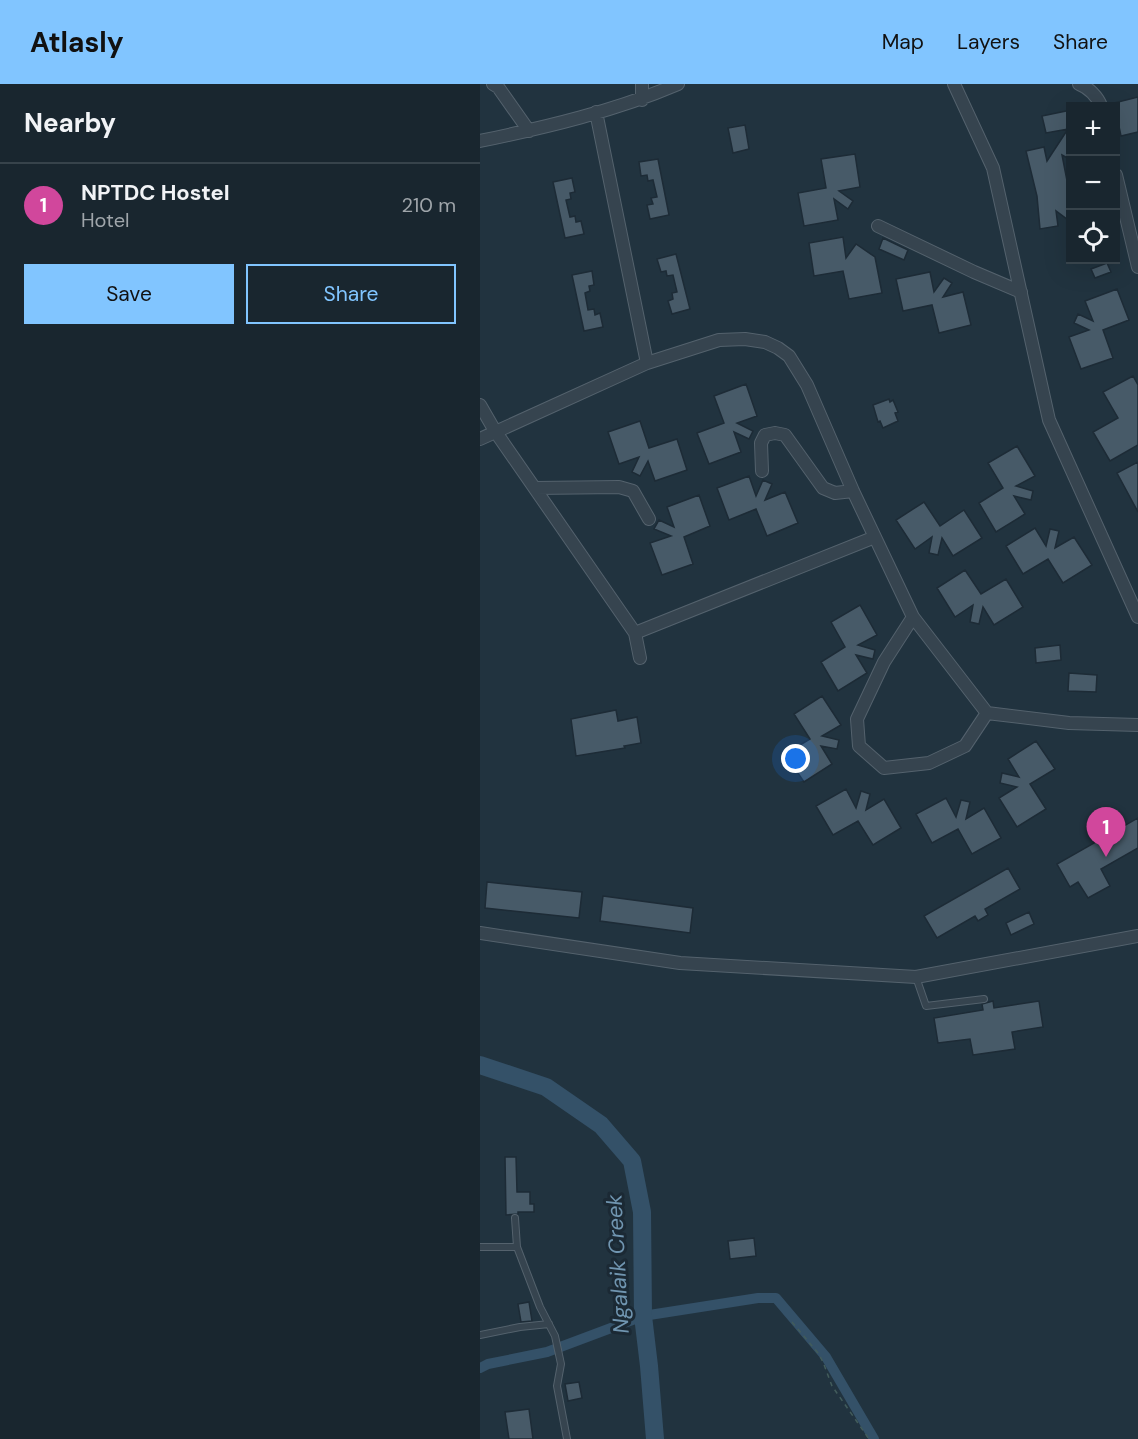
<!DOCTYPE html>
<meta charset="utf-8">
<style>
:root{--surface:#19262f;--page:#222e37;--text:#f1f3f6;--muted:#9fa5aa;--line:#37434b;--accent:#81c5ff}
body{margin:0;font-family:"DM Sans",sans-serif;background:var(--page);color:var(--text)}
.controls{position:absolute;right:18px;top:18px;display:grid;overflow:hidden;border-radius:0px;box-shadow:0 6px 24px #0002}
.controls button{width:54px;height:54px;display:grid;place-items:center;padding:0;border:0;border-bottom:2px solid var(--line);background:var(--surface);color:var(--text);font:30px sans-serif}
.you{position:absolute;left:316px;top:675px;width:21px;height:21px;margin:-15px;border:4px solid #fff;border-radius:50%;background:#1a73e8;box-shadow:0 0 0 9px #1a73e833}
.badge{display:grid;place-items:center;width:39px;height:39px;border-radius:50%;background:var(--accent);color:#fff;font-size:20px;font-weight:700}
.pin{position:absolute;translate:-50% -50px;filter:drop-shadow(0 2px 3px #0008)}
.pin::after{content:'';position:absolute;top:32px;width:21px;height:18px;background:inherit;clip-path:polygon(0 0,100% 0,50% 100%)}
.list{margin:0;padding:0;list-style:none}
h2{display:flex;justify-content:space-between;align-items:center;height:78px;margin:0;padding:0 24px;font-size:26px}
h2 small{font-size:20px;font-weight:400;color:var(--muted)}
.list li{display:grid;grid-template-columns:39px 1fr auto;gap:18px;align-items:center;box-sizing:border-box;height:84px;padding:0 24px;border-top:2px solid var(--line)}
.list b{display:block;font-size:22px;white-space:nowrap}
.list p{margin:0;font-size:20px;white-space:nowrap;color:var(--muted)}
.list em{font-size:20px;font-style:normal;color:var(--muted)}
.actions{display:flex;gap:12px;padding:18px 24px}
.actions a{flex:1;padding:14px 0;border:2px solid var(--accent);border-radius:0px;text-align:center;font-size:21px;color:var(--accent)}
.actions .main{background:var(--accent);color:#111}
.icon{flex:none;width:33px;height:33px;fill:none;stroke:currentColor;stroke-width:2;stroke-linecap:round;stroke-linejoin:round}
.map{position:relative;flex:none;width:658px;height:1355px;overflow:hidden}
header{display:flex;align-items:center;gap:36px;box-sizing:border-box;height:84px;padding:0 30px;background:var(--accent);color:#111}
header strong{font-size:28px}
nav{display:flex;gap:33px;margin-inline-start:auto;font-size:21px}
main{display:flex}
aside{flex:1;background:var(--surface)}
.map>svg:first-child{display:block}
</style>
<header>
<strong>Atlasly</strong>
<nav><a>Map</a><a>Layers</a><a>Share</a></nav>
</header>
<main>
<aside>
<h2>Nearby<small></small></h2>
<ul class="list">
<li><span class="badge" style="background:#d1479c">1</span><div><b>NPTDC Hostel</b><p>Hotel</p></div><em>210 m</em></li>
</ul>
<div class="actions"><a class="main">Save</a><a>Share</a></div>
</aside>
<div class="map">
<svg width="658" height="1355" viewBox="0 0 658 1355">
<rect width="100%" height="100%" fill="#21333f"/>
<g fill="none" stroke-linecap="round" stroke-linejoin="round">
<path stroke="#345168" stroke-width="10" d="M0 1284 8 1280 67 1268 163 1232 278 1214H296L346 1273 394 1355"/>
<path stroke="#345168" stroke-width="18" d="M0 981 66 1003 121 1041 152 1077 162 1128 163 1232 169 1282 175 1355"/>
</g>
<path fill="#475a68" stroke="#1d2b36" stroke-width="1.5" d="M658 13V48L641 52 634 19Z
M591 26V76L582 71 591 117V138L576 127 578 142 560 145 557 112 546 67 564 63 567 77 588 45 566 49 562 32Z
M265 41 269 65 253 69 248 44Z
M375 70 380 103 359 107 373 117 368 125 354 115 358 136 324 142 318 109 346 104 341 75Z
M178 75 189 131 170 135 167 121 173 120 171 114 177 113 173 96 168 97 167 91 161 92 159 78Z
M92 94 95 108 90 109 91 115 86 116 90 133 95 132 96 138 101 137 104 150 85 154 73 98Z
M363 153 366 174 376 160 395 173 402 209 369 215 363 187 334 192 329 159Z
M403 154 428 166 424 176 399 165Z
M196 170 210 225 192 230 188 217 193 215 192 209 197 208 193 191 187 192 186 187 181 188 177 175Z
M627 179 631 188 615 194 611 185Z
M112 187 114 201 109 202 110 207 105 209 108 226 114 225 115 231 120 229 123 243 104 247 92 191Z
M450 188 454 208 464 194 472 199 463 213 483 208 491 241 459 249 452 221 423 227 416 195Z
M637 205 649 236 623 246 633 274 601 285 589 253 609 246 594 239 598 230 613 237 605 217Z
M653 292 658 301V361L630 377 613 348 638 334 623 308Z
M266 300 277 332 257 339 273 347 269 355 254 348 261 368 229 380 217 349 244 339 234 312Z
M409 315 410 318 413 316 418 328 415 329 418 337 403 344 400 337 398 338 393 321Z
M160 337 169 364 197 355 207 386 175 397 168 377 160 392 152 388 159 373 139 380 128 348Z
M537 362 555 392 536 402 553 407 551 416 534 412 545 430 516 448 499 419 523 404 508 379Z
M658 378V428L637 389Z
M269 392 276 412 283 396 292 400 285 416 305 408 318 439 287 452 276 425 249 436 237 404Z
M219 411 230 442 204 453 213 480 182 491 170 459 191 452 174 445 179 436 194 443 187 423Z
M444 418 460 442 484 426 502 454 473 472 462 454 458 471 449 469 452 453 435 465 416 436Z
M555 444 566 462 570 445 579 447 575 464 594 453 612 481 583 499 568 475 543 490 526 462Z
M485 486 501 510 526 495 543 523 514 541 503 523 499 540 490 538 493 521 475 533 457 504Z
M380 521 397 551 378 561 395 566 393 575 376 571 387 589 358 607 341 578 365 563 351 538Z
M580 561 581 576 556 579 555 564Z
M589 589 617 591 616 608 588 607Z
M342 612 361 641 342 652 359 656 357 665 341 662 352 680 324 698 305 670 330 655 314 630Z
M136 626 138 637 157 633 161 659 144 662 145 664 96 672 91 635Z
M556 657 575 685 550 700 566 725 537 743 519 714 537 703 520 699 522 689 539 693 528 675Z
M366 705 376 724 381 707 390 710 386 726 404 715 421 744 393 761 378 737 353 751 336 722Z
M466 714 476 733 481 716 490 718 486 735 504 724 521 754 492 770 478 745 452 759 436 730Z
M658 734V764L621 785 630 802 608 814 598 798 590 803 577 780Z
M528 784 540 805 505 825 508 831 498 837 495 832 457 854 444 832Z
M7 798 102 808 99 834 5 824Z
M123 812 213 824 210 849 120 837Z
M549 828 554 840 531 851 526 839Z
M513 917 514 924 559 917 563 943 532 948 535 965 493 971 490 955 458 959 454 934 503 926 502 920Z
M25 1073H36L37 1108H50V1120H54V1128H38V1130L26 1131Z
M274 1154 276 1172 250 1175 248 1157Z
M49 1218 52 1237 41 1238 38 1220Z
M99 1298 102 1314 88 1317 85 1300Z
M49 1325 53 1355H29L25 1328Z"/>
<g fill="none" stroke-linecap="round" stroke-linejoin="round">
<defs>
<path id="lane" d="M436 893 446 922 504 915
M35 1134 37 1163
M0 1163H37L60 1223 75 1252 81 1280 77 1302 87 1355
M0 1251 40 1243 69 1240"/>
<path id="street" d="M13 0 18 3 49 47
M474 0 513 84 569 336 658 533
M599 0C608 3 618 13 621 22
M162 16V0
M116 28 167 279
M0 57C67 43 135 27 198 0
M636 91 658 183
M398 142 494 188 541 208
M0 321 15 347 155 549 160 574
M0 355 167 279 239 256 265 255 285 258 298 264 309 272 327 301 373 407 433 533 507 629 589 639 658 641
M282 387 281 359 285 351 295 349 305 351 343 404 355 409 373 407
M55 404 139 403 153 407 169 435
M433 533 404 578 377 635 379 662 404 684 449 679 485 662 507 629
M155 549 395 453
M0 849 200 879 436 893 658 852"/>
</defs>
<use href="#lane" stroke="#54626d" stroke-width="8"/>
<use href="#street" stroke="#54626d" stroke-width="14"/>
<path stroke="#425c5b" stroke-width="1.5" stroke-dasharray="4.5 4.5" stroke-linecap="butt" d="M312 1238 338 1269 343 1278 352 1302 389 1355"/>
<use href="#lane" stroke="#36444f" stroke-width="6"/>
<use href="#street" stroke="#36444f" stroke-width="12"/>
</g>
<g text-anchor="middle" stroke-width="6" stroke-linejoin="round" paint-order="stroke">
<g font-size="22" font-style="italic" fill="#7095b0" stroke="#1b2934">
<text transform="translate(137 1180) rotate(-93)" y="8">Ngalaik Creek</text>
</g>
</g>
</svg>
<div class="controls">
<button>+</button>
<button>−</button>
<button><svg class="icon" aria-label="locate" viewBox="0 0 24 24"><circle cx="12" cy="12" r="6"/><path d="M12 2v4M12 18v4M2 12h4M18 12h4"/></svg></button>
</div>
<div class="you"></div>
<div class="pin badge" style="left:626px;top:773px;background:#d1479c">1</div>
</div>
</main>
